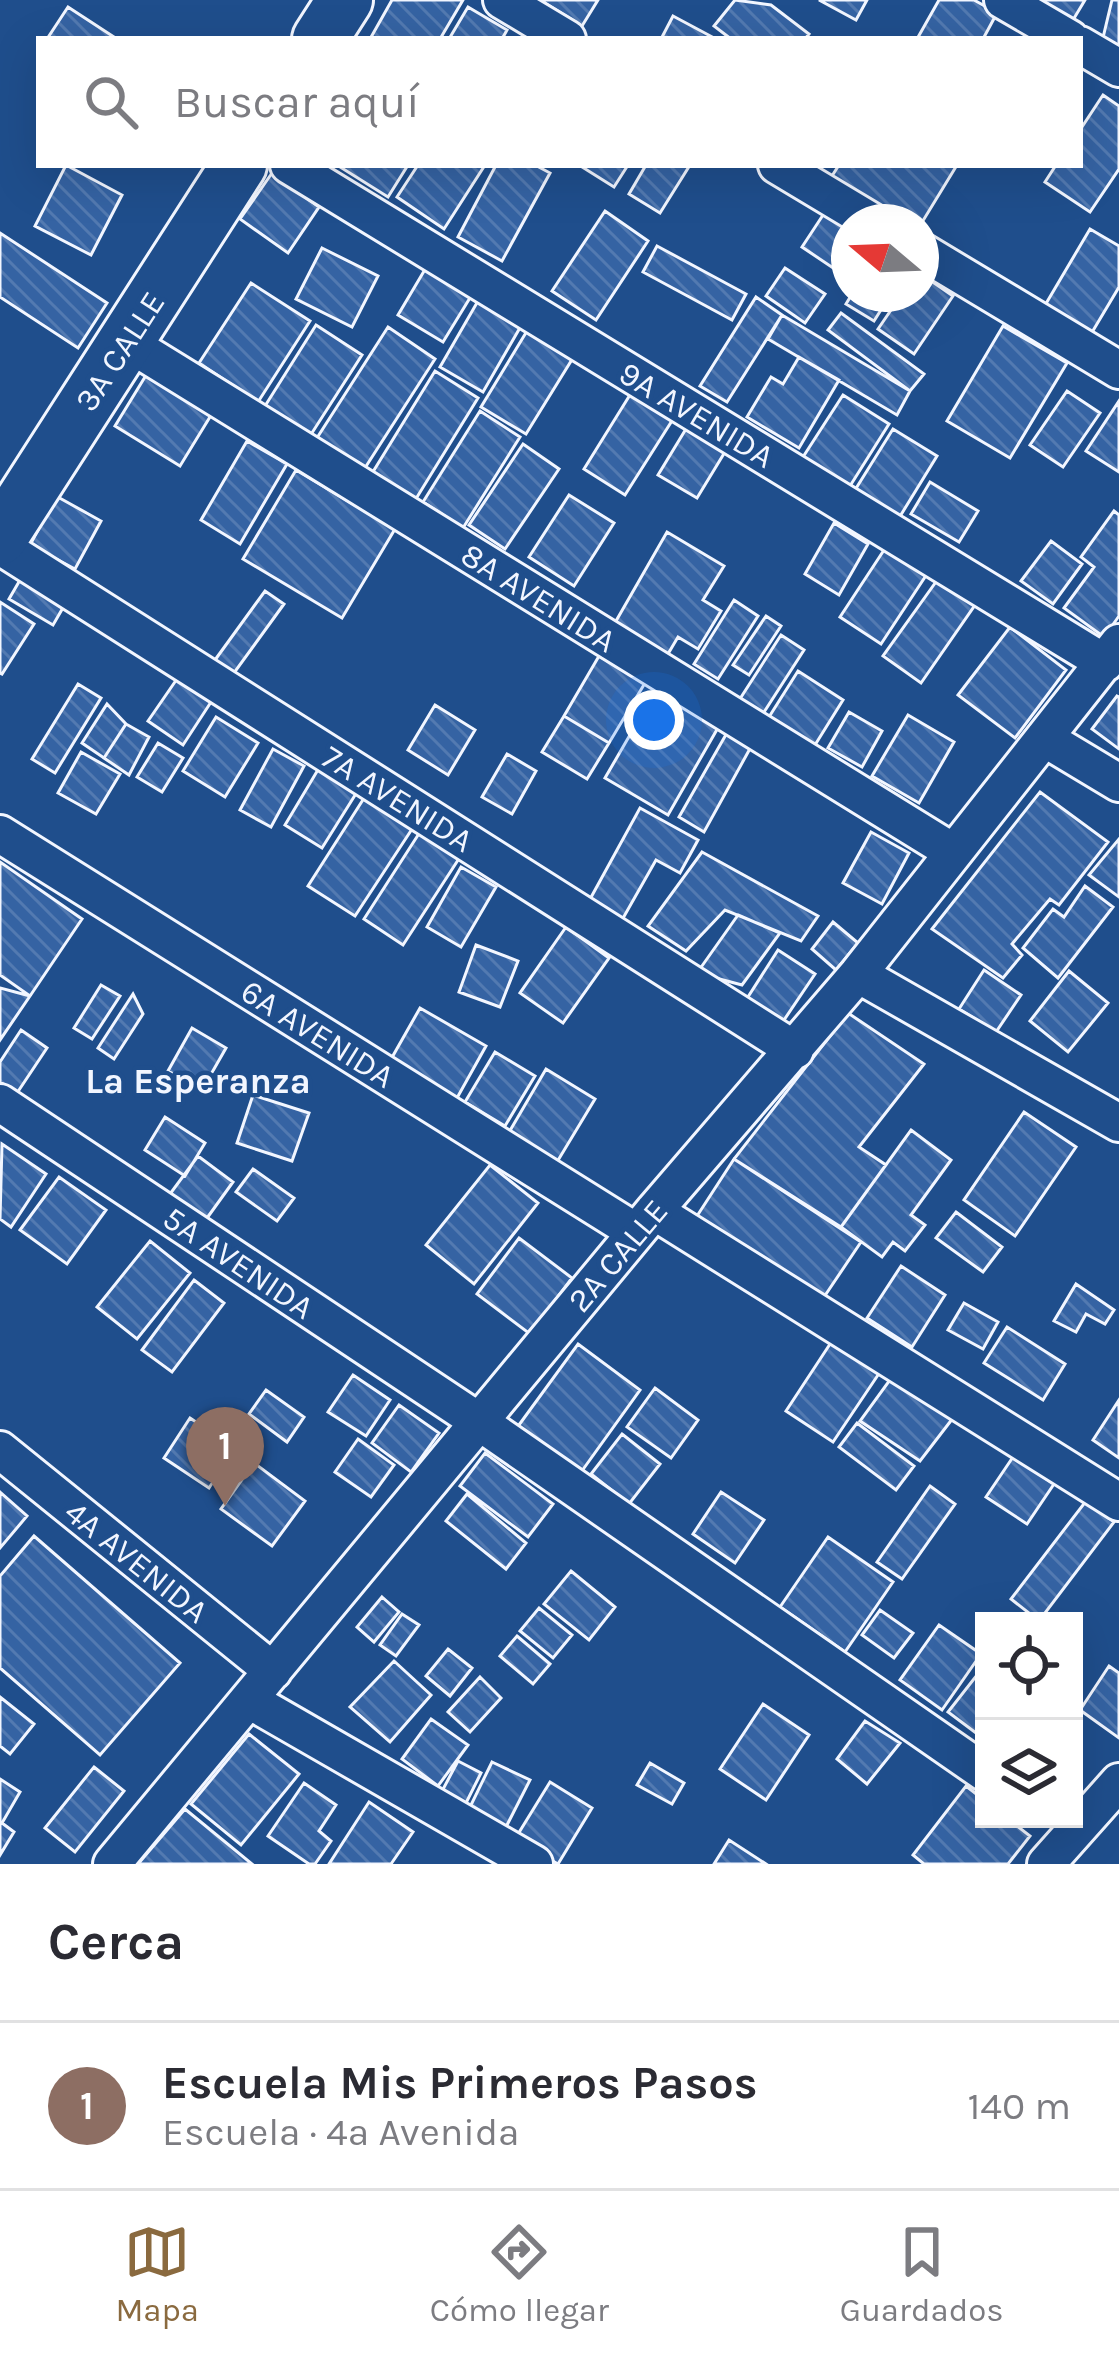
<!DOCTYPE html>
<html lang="es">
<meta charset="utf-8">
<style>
:root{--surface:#fff;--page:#f7f7f7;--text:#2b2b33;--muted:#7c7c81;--line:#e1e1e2;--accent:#8a6a3f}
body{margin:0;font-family:Karla,sans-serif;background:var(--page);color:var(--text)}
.controls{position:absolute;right:36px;bottom:36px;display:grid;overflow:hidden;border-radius:0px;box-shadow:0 12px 48px #0002}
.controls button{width:108px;height:108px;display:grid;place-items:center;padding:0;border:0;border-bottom:3px solid var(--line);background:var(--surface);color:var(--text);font:60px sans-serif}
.compass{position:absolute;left:831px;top:204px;width:108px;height:108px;border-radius:50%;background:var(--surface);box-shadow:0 12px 48px #0002;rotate:289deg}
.you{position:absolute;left:654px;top:720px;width:42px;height:42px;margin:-30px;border:9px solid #fff;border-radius:50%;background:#1a73e8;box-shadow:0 0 0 18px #1a73e833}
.badge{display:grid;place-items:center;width:78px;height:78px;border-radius:50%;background:var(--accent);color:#fff;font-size:39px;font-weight:700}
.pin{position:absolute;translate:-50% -99px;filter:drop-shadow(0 3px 6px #0008)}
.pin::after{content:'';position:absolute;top:63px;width:42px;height:36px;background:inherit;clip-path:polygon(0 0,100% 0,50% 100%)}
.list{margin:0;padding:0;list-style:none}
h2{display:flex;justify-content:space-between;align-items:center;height:156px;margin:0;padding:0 48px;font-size:51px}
h2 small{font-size:39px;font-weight:400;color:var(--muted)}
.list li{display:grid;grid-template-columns:78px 1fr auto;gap:36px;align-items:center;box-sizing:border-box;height:168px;padding:0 48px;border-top:3px solid var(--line)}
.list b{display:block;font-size:45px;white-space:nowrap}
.list p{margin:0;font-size:39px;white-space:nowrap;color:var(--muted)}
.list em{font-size:39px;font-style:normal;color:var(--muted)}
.icon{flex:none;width:66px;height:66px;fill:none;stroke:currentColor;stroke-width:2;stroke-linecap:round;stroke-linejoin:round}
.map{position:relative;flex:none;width:1119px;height:1864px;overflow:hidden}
.search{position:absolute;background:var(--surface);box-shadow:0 12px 48px #0002;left:36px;right:36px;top:36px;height:132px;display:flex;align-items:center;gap:30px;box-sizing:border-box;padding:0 42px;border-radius:0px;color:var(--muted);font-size:45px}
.sheet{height:324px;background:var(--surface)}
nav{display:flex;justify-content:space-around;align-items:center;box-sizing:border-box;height:168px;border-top:3px solid var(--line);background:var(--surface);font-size:33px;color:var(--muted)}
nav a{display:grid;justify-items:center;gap:6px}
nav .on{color:var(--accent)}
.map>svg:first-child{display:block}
</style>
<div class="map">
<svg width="1119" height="1864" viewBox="0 0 1119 1864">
<defs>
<pattern id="building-back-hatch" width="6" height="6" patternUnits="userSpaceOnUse" patternTransform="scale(3)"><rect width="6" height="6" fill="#3563a3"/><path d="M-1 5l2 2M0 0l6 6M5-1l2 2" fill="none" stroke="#537ab1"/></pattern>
</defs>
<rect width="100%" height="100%" fill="#1f4e8c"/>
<path fill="url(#building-back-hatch)" stroke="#f2f6ff" stroke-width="3" d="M392 0H463L440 39H370Z
M540 0H598L582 26Z
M735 0 771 5 809 34 805 39H731L714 26Z
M819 0H867L856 20Z
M939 0H974L997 13 983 39H917Z
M1041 0H1085L1073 20Z
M1112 0H1119V46L1102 42Z
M68 7 117 39H47Z
M468 7 507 30 502 39H449Z
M673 16 716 39H661Z
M1103 95 1119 106V169L1090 212 1045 182 1056 165H1080V130Z
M66 165 122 195 91 255 35 226Z
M337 165H408L388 197Z
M418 165H485L444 229 397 197Z
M496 165H535L550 173 502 261 458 237Z
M579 165H628L614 187Z
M646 165H690L660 213 629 194Z
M839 165H957L921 224 899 222 830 179Z
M272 173 319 207 288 253 240 219Z
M605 211 648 241 596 320 552 291Z
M825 212 849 228V270L845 276 802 247Z
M1090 229 1119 246V287L1091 334 1044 307Z
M0 233 107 303 78 348 0 297Z
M657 246 746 294 732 320 643 272Z
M322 248 378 276 352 327 296 299Z
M430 261 476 288 443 342 398 315Z
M785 268 825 294 805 323 766 296Z
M921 274 953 296 914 354 878 329 902 294H921Z
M251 283 310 321 258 402 199 363Z
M482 294 525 319 483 392 440 367Z
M852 294H891L874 321 846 304Z
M756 297 782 315 727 402 700 386Z
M841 313 924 374 910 391 828 330Z
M782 315 910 391 897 415 768 339Z
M316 325 362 355 310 436 265 406Z
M530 326 576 353 526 434 481 407Z
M1003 326 1067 363 1010 458 947 421Z
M388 327 435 359 363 471 315 441Z
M799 357 839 380 799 448 747 417 771 377 783 384Z
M435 371 478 398 414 502 371 475Z
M148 372 213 412 180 466 115 426Z
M633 390 675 416 625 495 584 469Z
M1067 391 1100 413 1063 467 1030 445Z
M843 395 889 424 850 486 803 457Z
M1119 401V472L1086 451Z
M480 411 520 437 463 528 423 502Z
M692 419 731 442 697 498 658 475Z
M893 429 937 456 899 518 855 490Z
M247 441 287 464 240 544 201 520Z
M523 444 559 469 505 549 469 525Z
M296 470 395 529 342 618 243 559Z
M930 482 978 511 959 542 911 514Z
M569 495 614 523 574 586 529 557Z
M56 496 101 521 75 569 30 545Z
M1114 511 1119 515V616L1104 637 1064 608 1094 567 1081 557Z
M834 523 868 544 839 595 805 574Z
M667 532 724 566 703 600 721 611 698 649 678 637 665 659 612 628Z
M1051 541 1082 564 1053 604 1021 581Z
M886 547 927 574 881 644 840 617Z
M938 579 975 605 921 683 883 656Z
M20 580 64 606 53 625 9 599Z
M265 591 284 604 234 673 215 660Z
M734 600 758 616 718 679 694 664Z
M0 602 34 624 2 674 0 673Z
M766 616 781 626 749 675 733 665Z
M1010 627 1066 670 1015 738 958 695Z
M781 635 804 650 759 720 736 705Z
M599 656 645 683 609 743 564 716Z
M798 671 843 700 815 745 769 717Z
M179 676 213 699 183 745 148 721Z
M78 684 101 698 55 773 32 759Z
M656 690 719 726 668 815 605 778Z
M1117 696 1119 697V749L1092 729Z
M107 704 126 724 104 758 82 743Z
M435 705 475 730 448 775 408 750Z
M849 712 882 731 862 767 828 748Z
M908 715 954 742 919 803 872 776Z
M564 716 609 743 587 779 542 752Z
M216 717 258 743 225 797 183 771Z
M126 724 149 737 129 775 104 758Z
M728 731 752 745 704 832 679 817Z
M158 743 183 758 162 792 137 777Z
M273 749 304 766 271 827 240 810Z
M81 752 120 774 96 814 58 793Z
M507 754 536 771 512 814 482 797Z
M319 768 357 792 322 848 285 825Z
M1040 792 1108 842 1059 905 1050 899 1012 944 1022 955 1003 978 932 929Z
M366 795 414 826 355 916 308 886Z
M640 808 698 840 680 873 656 860 622 920 589 901Z
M420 832 460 857 403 945 364 919Z
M871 832 909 853 882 904 843 883Z
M1119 839V897L1089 875Z
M702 852 818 916 801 941 725 910 686 951 648 926Z
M0 862 82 919 30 996 0 975Z
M461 867 496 887 461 947 427 927Z
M1085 886 1113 907 1058 978 1023 948 1053 909 1064 917Z
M738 915 780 933 742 985 697 973Z
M833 922 858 943 836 970 812 949Z
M566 927 609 958 563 1023 520 993Z
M476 945 518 961 500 1007 459 992Z
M778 950 815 974 782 1023 746 1000Z
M984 970 1021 995 996 1032 959 1009Z
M1069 971 1108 1003 1068 1052 1030 1021Z
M101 985 120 996 92 1039 74 1028Z
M0 988 30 996 0 1040Z
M133 994 143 1014 114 1059 98 1048Z
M420 1008 486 1046 457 1098 390 1061Z
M848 1013 924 1064 859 1147 886 1165 841 1227 734 1159Z
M192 1028 226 1048 202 1090 168 1071Z
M21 1030 47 1048 17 1093 0 1082V1062Z
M495 1052 535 1076 505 1126 465 1102Z
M546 1069 595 1099 557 1162 508 1134Z
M253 1095 309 1113 292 1161 237 1143Z
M1024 1112 1076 1147 1015 1236 964 1200Z
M165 1117 205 1143 185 1176 145 1150Z
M911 1130 951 1160 911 1215 925 1225 905 1251 893 1242 882 1257 841 1227Z
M2 1144 46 1174 11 1227 0 1219Z
M198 1156 233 1182 202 1225 167 1198Z
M734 1159 861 1242 822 1300 697 1216Z
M490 1165 538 1203 474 1284 426 1245Z
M253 1169 294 1198 277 1221 236 1192Z
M59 1177 106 1210 67 1264 20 1230Z
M956 1212 1002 1247 983 1272 936 1238Z
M519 1238 572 1278 530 1334 477 1294Z
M150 1241 190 1273 137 1339 97 1307Z
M901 1266 945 1295 912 1347 867 1318Z
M194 1280 224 1303 172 1372 142 1350Z
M1076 1284 1114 1310 1105 1324 1086 1314 1076 1332 1054 1321Z
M964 1303 998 1322 983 1349 948 1330Z
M1007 1327 1065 1364 1043 1400 984 1363Z
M832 1341 880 1372 833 1442 786 1411Z
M578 1344 640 1390 579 1475 516 1429Z
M353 1375 390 1400 366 1436 328 1412Z
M892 1377 953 1418 920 1461 860 1421Z
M655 1388 698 1420 671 1458 627 1427Z
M266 1390 304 1417 287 1442 249 1414Z
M1119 1400V1458L1093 1440Z
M399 1405 439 1433 411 1472 372 1443Z
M190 1418 235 1448 209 1488 164 1458Z
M857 1423 914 1466 896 1490 839 1447Z
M622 1434 660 1464 629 1504 591 1474Z
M358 1439 394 1465 371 1497 335 1472Z
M485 1453 553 1504 528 1537 460 1486Z
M1013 1457 1054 1484 1027 1524 986 1497Z
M254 1463 305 1501 272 1546 221 1509Z
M930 1486 955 1504 902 1579 877 1562Z
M0 1492 27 1516 0 1548Z
M721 1492 764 1520 735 1563 693 1534Z
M467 1494 526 1543 506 1569 446 1521Z
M1086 1501 1114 1522 1039 1621 1011 1599Z
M34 1536 180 1663 100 1755 0 1668V1576Z
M828 1537 893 1582 845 1652 780 1607Z
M571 1571 615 1607 589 1640 544 1604Z
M382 1597 399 1612 374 1642 357 1627Z
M539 1608 572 1635 553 1658 520 1631Z
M880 1610 913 1633 894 1658 862 1635Z
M402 1614 419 1625 396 1656 380 1645Z
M939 1625 981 1654 942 1710 900 1680Z
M517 1636 550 1664 533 1684 500 1656Z
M448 1649 472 1668 450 1696 426 1676Z
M394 1661 431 1695 390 1742 350 1707Z
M984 1666V1739L948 1712Z
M1109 1666 1119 1673V1738L1080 1710Z
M480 1677 501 1698 470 1732 448 1712Z
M0 1697 34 1724 10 1754 0 1746Z
M763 1704 809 1735 766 1800 720 1769Z
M431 1719 468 1745 438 1786 402 1759Z
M865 1721 900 1743 867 1784 837 1759Z
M249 1734 299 1774 241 1845 191 1804Z
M458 1761 481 1773 465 1805 441 1793Z
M492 1762 530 1780 506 1827 469 1809Z
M650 1763 684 1783 672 1804 637 1785Z
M94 1767 124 1791 75 1852 45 1828Z
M0 1779 20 1792 2 1823 14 1832 0 1855Z
M550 1782 592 1808 558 1864 515 1839Z
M304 1783 336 1805 319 1831 331 1841 315 1864H309L268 1836Z
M966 1786 984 1800V1819H1008L1030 1836 1008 1864H924L913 1855Z
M369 1802 413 1832 391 1864H329Z
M185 1809 252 1864H138Z
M729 1840 766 1864H714Z"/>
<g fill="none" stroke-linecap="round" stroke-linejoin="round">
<defs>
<path id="street" d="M502 0 567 39
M1003 0 1070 39
M1080 45 1119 68
M289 165 1105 663
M777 165 872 222
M921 251 1119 370
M125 341 953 852
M0 546 795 1050
M1044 738 1119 783
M0 834 636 1232
M858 974 1119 1123
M0 1103 478 1421 984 1772
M654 1211 1119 1502
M0 1450 273 1671
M249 1700 534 1864
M112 1864 654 1211 858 974 1119 643
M1046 1864 1119 1782"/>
<path id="secondary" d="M320 39 345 0
M0 537 239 165"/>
</defs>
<use href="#street" stroke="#f2f6ff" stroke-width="42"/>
<use href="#secondary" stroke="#f2f6ff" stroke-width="60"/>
<use href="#street" stroke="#1f4e8c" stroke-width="36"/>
<use href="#secondary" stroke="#1f4e8c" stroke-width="54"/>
</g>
<g text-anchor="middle" stroke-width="9" stroke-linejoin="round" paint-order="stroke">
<g font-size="33" fill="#f2f6ff" stroke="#1f4e8c">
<text transform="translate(119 351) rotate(-57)" y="12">3A CALLE</text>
<text transform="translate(697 414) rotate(31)" y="12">9A AVENIDA</text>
<text transform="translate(539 597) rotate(32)" y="12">8A AVENIDA</text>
<text transform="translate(398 798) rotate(32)" y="12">7A AVENIDA</text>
<text transform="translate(318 1033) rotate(32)" y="12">6A AVENIDA</text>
<text transform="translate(617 1255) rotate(-50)" y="12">2A CALLE</text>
<text transform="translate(239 1262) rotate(34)" y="12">5A AVENIDA</text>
<text transform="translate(137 1561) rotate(39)" y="12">4A AVENIDA</text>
</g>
<g font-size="36" font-weight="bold" fill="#f2f6ff" stroke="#1f4e8c">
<text x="198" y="1093">La Esperanza</text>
</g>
</g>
</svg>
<div class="controls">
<button><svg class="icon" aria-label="locate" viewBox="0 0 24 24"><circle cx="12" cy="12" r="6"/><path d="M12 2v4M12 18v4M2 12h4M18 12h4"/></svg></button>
<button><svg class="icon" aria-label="layers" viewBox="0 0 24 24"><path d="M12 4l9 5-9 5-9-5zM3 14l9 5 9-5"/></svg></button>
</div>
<svg class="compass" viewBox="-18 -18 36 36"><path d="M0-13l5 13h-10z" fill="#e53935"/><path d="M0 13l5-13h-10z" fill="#7c7c81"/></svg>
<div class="you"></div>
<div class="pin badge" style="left:225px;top:1506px;background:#8d6e63">1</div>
<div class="search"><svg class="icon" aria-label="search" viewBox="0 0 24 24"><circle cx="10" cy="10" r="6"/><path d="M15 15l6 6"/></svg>Buscar aquí</div>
</div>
<section class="sheet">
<h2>Cerca<small></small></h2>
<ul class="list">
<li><span class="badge" style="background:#8d6e63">1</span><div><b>Escuela Mis Primeros Pasos</b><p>Escuela · 4a Avenida</p></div><em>140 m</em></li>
</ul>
</section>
<nav>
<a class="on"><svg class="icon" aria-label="map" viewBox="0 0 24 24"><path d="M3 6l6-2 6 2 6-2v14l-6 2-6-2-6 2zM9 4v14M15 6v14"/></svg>Mapa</a>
<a><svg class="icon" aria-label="directions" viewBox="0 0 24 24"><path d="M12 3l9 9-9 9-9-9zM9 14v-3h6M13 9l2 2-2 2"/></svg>Cómo llegar</a>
<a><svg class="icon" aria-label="saved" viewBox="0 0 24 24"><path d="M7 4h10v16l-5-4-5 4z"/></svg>Guardados</a>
</nav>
